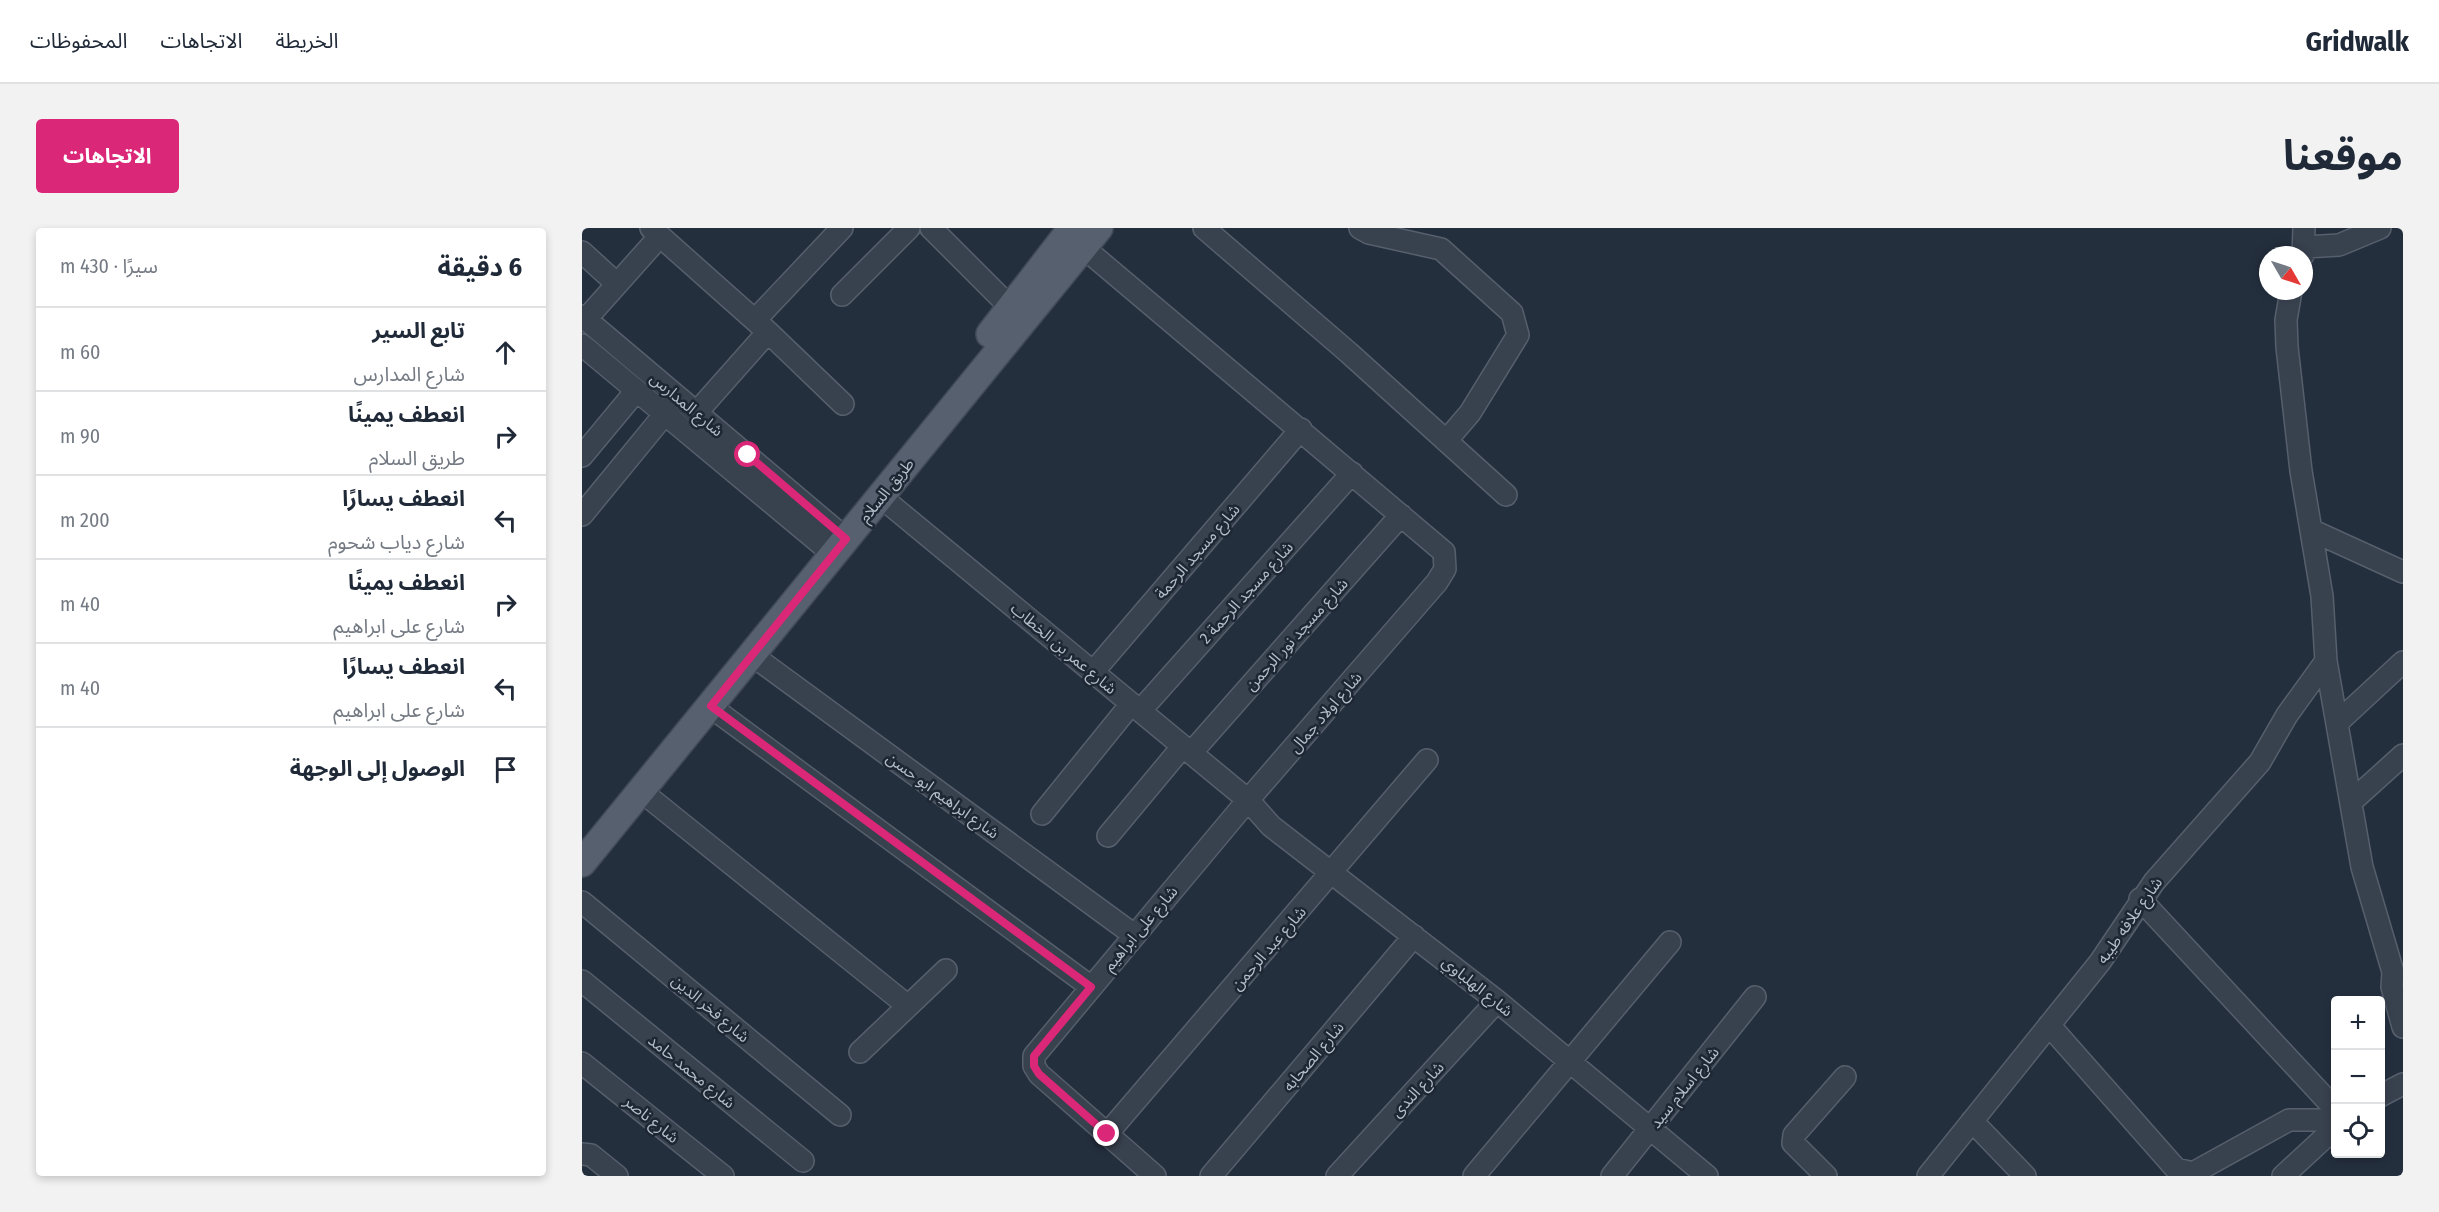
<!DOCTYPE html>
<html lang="ar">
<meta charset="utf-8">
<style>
:root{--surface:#fff;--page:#f2f2f3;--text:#1f2937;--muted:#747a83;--line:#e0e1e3;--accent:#db2777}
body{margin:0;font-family:"Fira Sans Condensed","Noto Sans Arabic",sans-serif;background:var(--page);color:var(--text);direction:rtl}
.controls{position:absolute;right:18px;bottom:18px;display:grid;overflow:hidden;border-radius:6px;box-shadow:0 3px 9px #0003}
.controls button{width:54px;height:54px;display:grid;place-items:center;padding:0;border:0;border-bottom:2px solid var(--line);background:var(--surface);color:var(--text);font:30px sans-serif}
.compass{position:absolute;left:1677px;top:18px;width:54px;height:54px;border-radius:50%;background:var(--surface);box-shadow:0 3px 9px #0003;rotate:129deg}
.stop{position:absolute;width:18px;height:18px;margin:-14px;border:4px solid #db2777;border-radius:50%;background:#fff}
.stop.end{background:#db2777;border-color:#fff;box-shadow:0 2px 6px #0008}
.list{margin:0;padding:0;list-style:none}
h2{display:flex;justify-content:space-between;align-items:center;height:78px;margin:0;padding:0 24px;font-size:26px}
h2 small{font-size:20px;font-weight:400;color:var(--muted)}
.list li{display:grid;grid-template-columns:39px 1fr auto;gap:18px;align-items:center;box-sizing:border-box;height:84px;padding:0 24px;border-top:2px solid var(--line)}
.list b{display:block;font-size:22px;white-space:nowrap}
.list p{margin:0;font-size:20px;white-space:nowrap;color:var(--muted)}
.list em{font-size:20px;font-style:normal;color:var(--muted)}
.icon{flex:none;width:33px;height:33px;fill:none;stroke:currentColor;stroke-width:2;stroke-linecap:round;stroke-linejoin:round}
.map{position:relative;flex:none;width:1821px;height:948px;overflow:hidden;direction:ltr;border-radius:6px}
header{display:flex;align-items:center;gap:36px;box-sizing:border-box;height:84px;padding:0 30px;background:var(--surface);border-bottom:2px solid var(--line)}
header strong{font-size:28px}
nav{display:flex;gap:33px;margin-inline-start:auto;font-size:21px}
.intro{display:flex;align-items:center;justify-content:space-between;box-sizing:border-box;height:144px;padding:0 36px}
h1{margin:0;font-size:42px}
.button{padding:15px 27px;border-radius:6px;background:var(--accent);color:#fff;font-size:21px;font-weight:700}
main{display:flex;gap:36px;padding:0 36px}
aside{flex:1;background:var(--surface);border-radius:6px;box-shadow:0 3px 9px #0003}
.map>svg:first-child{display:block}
</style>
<header>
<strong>Gridwalk</strong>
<nav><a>الخريطة</a><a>الاتجاهات</a><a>المحفوظات</a></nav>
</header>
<div class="intro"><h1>موقعنا</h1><a class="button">الاتجاهات</a></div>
<main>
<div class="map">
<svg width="1821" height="948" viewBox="0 0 1821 948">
<rect width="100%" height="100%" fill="#242f3e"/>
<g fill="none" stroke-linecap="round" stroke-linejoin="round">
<defs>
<path id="minor" d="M69 0 186 104 261 176
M349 0 429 80
M622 0 767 125 924 267
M778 0 787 5 859 21 930 85 936 107 888 185 864 213
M1723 19 1757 17 1798 0
M502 20 862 324 863 341 855 354 666 572 452 828V838L457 846 573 948
M0 24 35 56
M1721 27 1722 0
M1709 63 1704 92 1705 119 1719 243 1740 368 1744 433 1780 639 1811 744 1810 759 1821 799
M260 67 327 0
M0 88 264 311
M4 91 78 8
M173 92 260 0
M0 117 251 326
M115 184 186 104
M0 228 54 163
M299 269 666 572 689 598 915 773 1125 948
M0 287 91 176
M1729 302 1821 344
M170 427 552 707
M511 444 719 201
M129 479 509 759
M558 483 770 245
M1755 495 1821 434
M609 525 819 287
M59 563 326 778
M1769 574 1821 527
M460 586 549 476
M526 608 601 518
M1558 671 1754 882
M0 674 258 887
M0 753 221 933
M1467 797 1594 941 1611 945 1707 892H1754
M278 824 364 742
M0 835 141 948
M1798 868 1821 856
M1390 893 1443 948
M525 906 845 532
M0 926 9 927 35 948
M629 948 832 708
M755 948 915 773
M892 948 1088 714
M1030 948 1173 769
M1244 948 1211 915 1212 907 1263 849
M1346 948 1518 734 1572 654 1678 534 1705 487 1744 433
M1701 948 1754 899"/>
<path id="major" d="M408 106 490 0
M0 635 517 0"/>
</defs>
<use href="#minor" stroke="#565f6c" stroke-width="24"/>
<use href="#major" stroke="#414a57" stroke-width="30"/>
<use href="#minor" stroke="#38414e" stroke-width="21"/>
<use href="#major" stroke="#56606e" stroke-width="27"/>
</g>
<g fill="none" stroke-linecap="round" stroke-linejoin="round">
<path stroke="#db2777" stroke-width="8" d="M166 227 264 311 129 478 509 759 452 828V838L457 846 525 906"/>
</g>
<g text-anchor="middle" stroke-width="5" stroke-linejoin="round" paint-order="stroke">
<g font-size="16" fill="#b4bcc9" stroke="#1d2633">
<text transform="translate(105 176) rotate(40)" y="6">شارع المدارس</text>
<text transform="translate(304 262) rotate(-51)" y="6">طريق السلام</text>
<text transform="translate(615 323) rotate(-49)" y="6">شارع مسجد الرحمة</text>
<text transform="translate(664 364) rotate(-48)" y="6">شارع مسجد الرحمة 2</text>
<text transform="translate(714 406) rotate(-48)" y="6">شارع مسجد نور الرحمن</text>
<text transform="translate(482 420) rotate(40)" y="6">شارع عمر بن الخطاب</text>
<text transform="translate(743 484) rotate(-49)" y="6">شارع اولاد جمال</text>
<text transform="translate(361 567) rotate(36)" y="6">شارع ابراهيم ابو حسن</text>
<text transform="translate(1547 692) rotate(-55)" y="6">شارع علافه طيبه</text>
<text transform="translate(558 700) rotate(-50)" y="6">شارع على ابراهيم</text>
<text transform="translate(686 720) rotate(-49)" y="6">شارع عبد الرحمن</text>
<text transform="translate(896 758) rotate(39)" y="6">شارع الهلباوي</text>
<text transform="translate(129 780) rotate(40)" y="6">شارع فخر الدين</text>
<text transform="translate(731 828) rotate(-50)" y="6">شارع الصحابه</text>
<text transform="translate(110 843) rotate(39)" y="6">شارع محمد حامد</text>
<text transform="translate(1102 859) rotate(-51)" y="6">شارع اسلام سيد</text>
<text transform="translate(835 861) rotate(-47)" y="6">شارع الندى</text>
<text transform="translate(70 891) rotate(39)" y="6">شارع ناصر</text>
</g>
</g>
</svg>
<div class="controls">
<button>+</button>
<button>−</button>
<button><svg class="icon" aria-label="locate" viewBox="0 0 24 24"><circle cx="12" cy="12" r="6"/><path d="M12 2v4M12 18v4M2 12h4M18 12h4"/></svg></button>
</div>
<svg class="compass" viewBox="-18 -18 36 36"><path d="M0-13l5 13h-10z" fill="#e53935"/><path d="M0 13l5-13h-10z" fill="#747a83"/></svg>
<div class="stop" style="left:166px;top:227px"></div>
<div class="stop end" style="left:525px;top:906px"></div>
</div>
<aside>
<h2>6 دقيقة<small>سيرًا · 430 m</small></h2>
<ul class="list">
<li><svg class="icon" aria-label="ahead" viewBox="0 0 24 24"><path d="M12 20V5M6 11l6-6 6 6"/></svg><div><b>تابع السير</b><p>شارع المدارس</p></div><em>60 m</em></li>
<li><svg class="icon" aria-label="right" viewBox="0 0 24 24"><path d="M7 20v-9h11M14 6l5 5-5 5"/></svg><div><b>انعطف يمينًا</b><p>طريق السلام</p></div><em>90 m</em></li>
<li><svg class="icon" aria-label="left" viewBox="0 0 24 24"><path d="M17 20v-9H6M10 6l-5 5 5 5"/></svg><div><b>انعطف يسارًا</b><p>شارع دياب شحوم</p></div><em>200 m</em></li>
<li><svg class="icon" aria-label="right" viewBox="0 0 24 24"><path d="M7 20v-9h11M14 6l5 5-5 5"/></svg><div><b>انعطف يمينًا</b><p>شارع على ابراهيم</p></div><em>40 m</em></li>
<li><svg class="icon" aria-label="left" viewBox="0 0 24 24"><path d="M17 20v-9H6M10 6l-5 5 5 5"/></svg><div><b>انعطف يسارًا</b><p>شارع على ابراهيم</p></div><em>40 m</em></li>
<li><svg class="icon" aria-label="arrive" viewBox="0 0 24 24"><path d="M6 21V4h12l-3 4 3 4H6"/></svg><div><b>الوصول إلى الوجهة</b></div></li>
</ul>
</aside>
</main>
